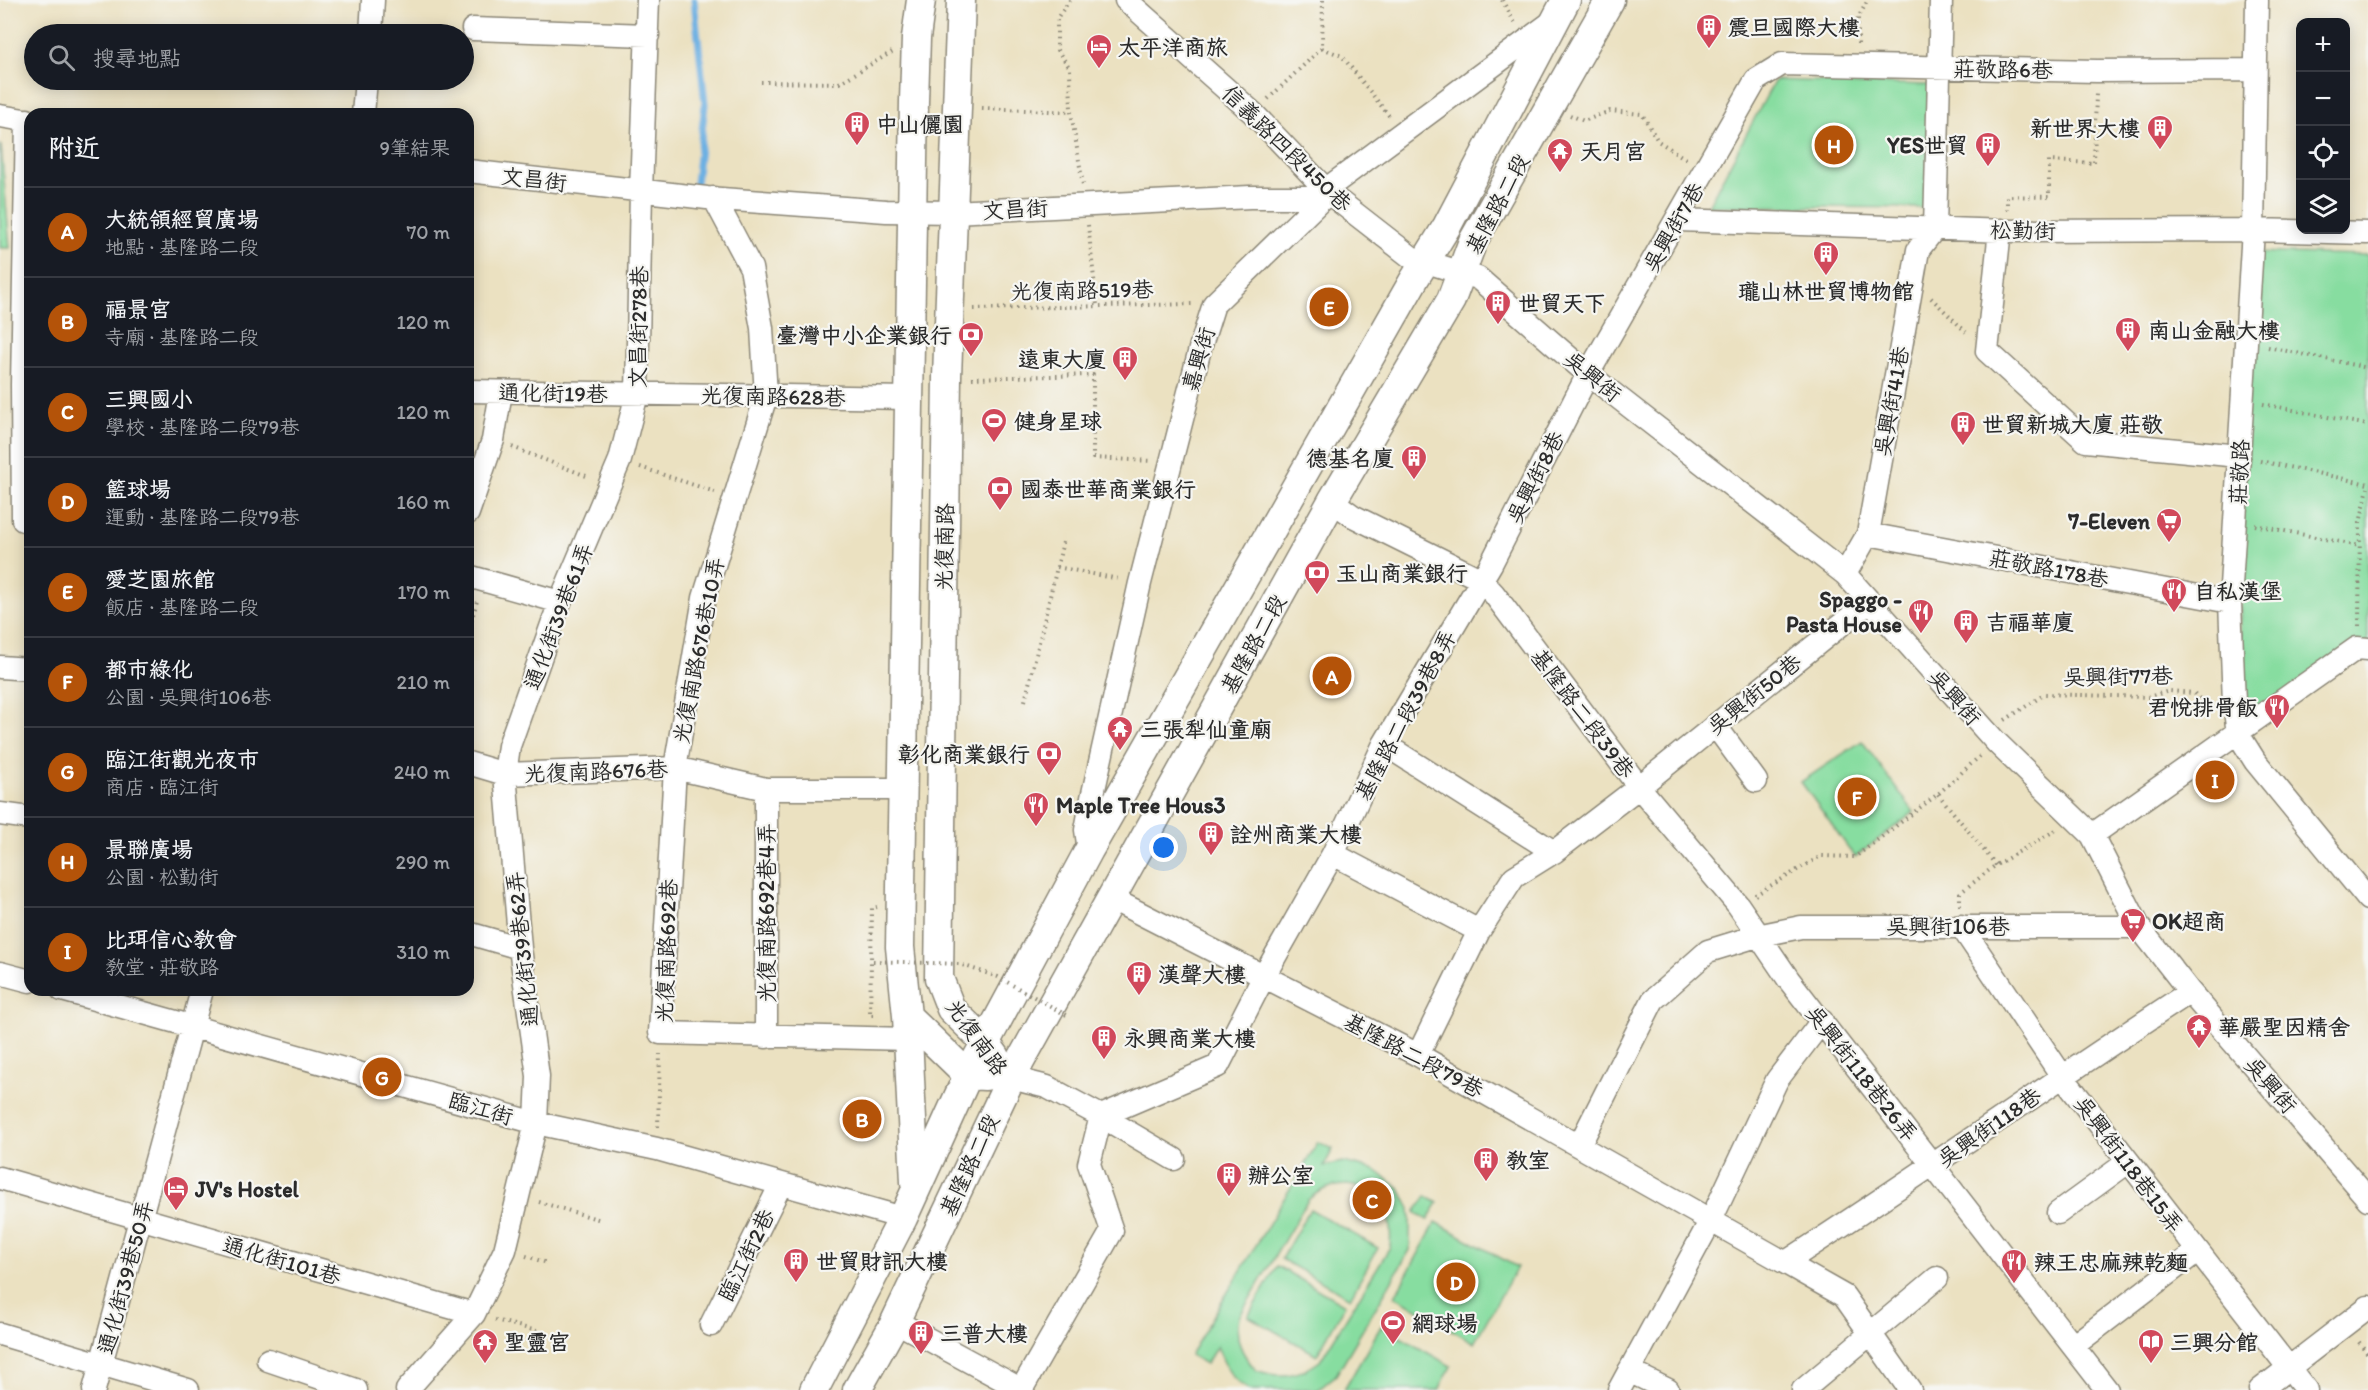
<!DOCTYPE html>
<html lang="zh-TW">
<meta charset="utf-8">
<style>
:root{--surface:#171b24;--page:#20242c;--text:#f1f3f6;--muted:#9ea1a6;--line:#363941;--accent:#b45309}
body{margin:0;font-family:Itim,"LXGW WenKai TC",sans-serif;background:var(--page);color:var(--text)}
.controls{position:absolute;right:18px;top:18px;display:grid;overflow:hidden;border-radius:12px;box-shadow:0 3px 15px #0003}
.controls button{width:54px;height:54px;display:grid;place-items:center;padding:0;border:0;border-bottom:2px solid var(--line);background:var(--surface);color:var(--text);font:30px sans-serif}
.you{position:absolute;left:1164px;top:848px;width:21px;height:21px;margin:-15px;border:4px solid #fff;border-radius:50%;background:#1a73e8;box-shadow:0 0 0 9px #1a73e833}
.badge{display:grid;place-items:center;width:39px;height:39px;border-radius:50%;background:var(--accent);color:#fff;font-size:20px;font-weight:700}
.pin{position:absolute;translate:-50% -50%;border:3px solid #fff;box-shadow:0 2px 6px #0006}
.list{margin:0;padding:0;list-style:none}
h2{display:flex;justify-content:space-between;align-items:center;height:78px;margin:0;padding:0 24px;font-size:26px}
h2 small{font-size:20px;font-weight:400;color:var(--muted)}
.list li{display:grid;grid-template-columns:39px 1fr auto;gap:18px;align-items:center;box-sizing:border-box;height:90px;padding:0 24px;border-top:2px solid var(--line)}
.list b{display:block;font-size:22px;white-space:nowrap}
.list p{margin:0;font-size:20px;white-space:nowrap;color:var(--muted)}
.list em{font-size:20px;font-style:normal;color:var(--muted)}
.icon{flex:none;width:33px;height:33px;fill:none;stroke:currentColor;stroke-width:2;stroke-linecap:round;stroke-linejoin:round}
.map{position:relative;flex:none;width:2368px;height:1390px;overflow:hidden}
.search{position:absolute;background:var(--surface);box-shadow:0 3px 15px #0003;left:24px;top:24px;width:450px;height:66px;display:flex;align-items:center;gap:15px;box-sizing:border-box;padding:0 21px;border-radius:33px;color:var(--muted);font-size:22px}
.panel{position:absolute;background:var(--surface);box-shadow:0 3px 15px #0003;left:24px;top:108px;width:450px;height:888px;border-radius:18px}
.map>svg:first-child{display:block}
</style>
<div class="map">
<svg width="2368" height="1390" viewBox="0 0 2368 1390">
<rect width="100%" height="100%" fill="#f6f6f2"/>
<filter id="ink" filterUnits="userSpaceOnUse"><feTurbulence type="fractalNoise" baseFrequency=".0167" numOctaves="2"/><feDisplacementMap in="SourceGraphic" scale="12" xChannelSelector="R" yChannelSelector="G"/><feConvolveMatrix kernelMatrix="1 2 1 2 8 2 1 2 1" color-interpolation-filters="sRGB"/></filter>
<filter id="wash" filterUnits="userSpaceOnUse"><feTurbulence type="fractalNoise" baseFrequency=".008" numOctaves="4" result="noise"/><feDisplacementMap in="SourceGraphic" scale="24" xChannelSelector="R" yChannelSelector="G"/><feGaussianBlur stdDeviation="1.35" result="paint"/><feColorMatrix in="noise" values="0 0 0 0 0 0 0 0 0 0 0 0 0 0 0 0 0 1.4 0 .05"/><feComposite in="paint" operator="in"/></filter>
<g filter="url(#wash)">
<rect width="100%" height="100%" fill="#ebe1c1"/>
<path fill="#87dda0" stroke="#598466" stroke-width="1.5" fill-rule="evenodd" d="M1775 80 1930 85 1926 208 1708 206Z
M0 145 1 146 10 248H0Z
M2251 252 2368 255V647L2246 718 2240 703V624Z
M1862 741 1914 812 1855 857 1801 782Z
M1318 1142 1333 1149 1324 1166 1343 1162 1375 1170 1400 1189 1410 1209V1250L1336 1375 1318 1390H1250C1231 1381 1224 1364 1217 1346L1206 1364 1190 1355ZM1346 1185C1383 1188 1393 1213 1390 1247L1320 1361C1300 1376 1280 1379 1256 1370 1241 1353 1234 1339 1239 1317L1308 1200C1320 1189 1330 1186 1346 1185Z
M1426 1196 1438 1203 1427 1220 1415 1212Z
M1310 1209 1378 1248 1350 1298 1281 1259Z
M1436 1222 1517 1267 1474 1343 1395 1296Z
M1277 1266 1345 1305 1317 1355 1248 1316Z
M1381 1326 1451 1366 1439 1390H1344Z"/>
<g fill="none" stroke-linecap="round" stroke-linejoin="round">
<path stroke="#6db0e2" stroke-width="7" d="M694 0 705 104 695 192"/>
</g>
</g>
<g filter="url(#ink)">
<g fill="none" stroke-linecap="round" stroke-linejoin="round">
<defs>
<path id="minor" d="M1126 0 1253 113 1330 194 1411 257 1478 278 1588 374 1845 574 1996 742 2092 835 2139 927 2190 992 2368 1199
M2257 0 2253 230 2230 602 2234 703 2238 734 2255 761 2368 899
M473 29 648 35
M371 34 373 0
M363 114 366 80
M0 116 30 121
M27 120 22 385 23 520 30 521
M468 171 707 198 886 211 953 212 1250 197H1324
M714 198 751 268 762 328 766 396 704 598 675 768 660 1033 908 1039
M1678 220 2007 231 2253 230 2368 233
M2000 230 1987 351 2086 441 2239 456
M468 391 909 398
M1332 501 1353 516 1480 579 1494 594 1639 787 1738 905 1789 980 2107 1390
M468 513 493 440 501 392
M1868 534 2230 602
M1845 574 1868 534 1918 250 1935 228 1941 0
M468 576 560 602
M0 667 30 669
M1715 725 1756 781
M1384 744 1554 852
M468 763 505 774 675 768 766 789H901
M766 789V1037
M0 814 30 818
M2092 835 2357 648 2368 649
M1089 850 1086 830 1092 798 1140 583 1201 345 1214 304 1324 197 1325 190 1553 21
M1333 854 1479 931
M1112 899 1418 1055 1844 1296 1910 1390
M1961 926 2062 1076 2306 1390
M468 933 520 948
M0 973 30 981
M62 990 536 1123 657 1149 903 1218
M1418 1055 1479 931 1514 877 1554 852 1639 787 1868 603
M1011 1078 1047 1087 1101 1116 1218 1066 1264 976 1333 854 1384 744 1491 564 1588 374 1756 80 1782 64 2097 71 2254 70
M1579 1146 1653 1000 1708 951 1757 936 1801 927H2139
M0 1178 474 1314
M2058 1213 2128 1162
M1786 1262C1922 1174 2055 1080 2190 992
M711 1325 781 1184
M893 1326H904L1022 1390
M0 1334 188 1390
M2073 1346 2196 1252
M268 1360 356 1390
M1629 1371 1668 1390
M94 1390 202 990
M407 1390 474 1314 505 1250 536 1123 538 1076 520 948 505 774 509 746 560 602 620 460 637 394 641 191 648 0
M1021 1390 1112 1231 1089 1164 1101 1116 1174 1159
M1619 1390 1711 1220 1777 1080 1822 1021
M1803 1390 1937 1278
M2260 1390 2368 1307"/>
<path id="major" d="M921 0 916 38 914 101 900 947 907 1016 968 1075 985 1076
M961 0 947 377 939 978 951 1009 985 1042 996 1057
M907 1016 915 1182
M814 1390 903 1218 968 1075 1089 850 1415 278 1447 226 1566 0
M857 1390 893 1326 1011 1078 1332 501 1451 300 1473 241 1610 0"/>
</defs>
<use href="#minor" stroke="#8b8676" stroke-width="25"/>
<use href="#major" stroke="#8b8676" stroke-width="31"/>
<path stroke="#8b8676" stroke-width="4" stroke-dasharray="1.5 4.5" stroke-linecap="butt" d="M1070 0 1057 18V50L1070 68 1071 112 1083 185
M1323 0 1322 48 1342 56 1390 117
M1502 0 1515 23
M1858 44V18L1868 0
M444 80H445
M761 82 839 83 892 52
M1268 99 1322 48
M982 108 1071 112
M1570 115 1584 121 1610 111 1642 114 1658 141 1686 159
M2007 210V196L2049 197V161L2094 163 2096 93
M1088 225 1097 305
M1931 298 1966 332
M974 309 1192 304
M2268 347 2368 368
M972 378 1093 375V458L1151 461
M2263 404 2368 425
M512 447 589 477
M2260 461 2368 484
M640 467 715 492
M2255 525 2360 546
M1057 567 1063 542
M2359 626 2360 523 2368 488
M468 632 477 601
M1025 701 1057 567 1119 579
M2005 720 2045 694 2148 697 2169 691 2194 693 2213 714
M1938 794 1996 865
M1755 895 1821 856 1855 857 1938 794 1980 756
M1960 906V893L1996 865 2056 830
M873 1015H870L872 908 877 907
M658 1127 660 1054
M539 1202 601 1220
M526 1256 547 1263
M495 1320 564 1338
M2359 1342 2368 1354"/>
<use href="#minor" stroke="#fff" stroke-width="22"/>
<use href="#major" stroke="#fff" stroke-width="28"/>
<path stroke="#8b8676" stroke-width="4" stroke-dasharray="1.5 4.5" stroke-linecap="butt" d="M873 961 959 964 998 977 1070 1017"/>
</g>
</g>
<defs>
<symbol id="building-pin" viewBox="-11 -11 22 30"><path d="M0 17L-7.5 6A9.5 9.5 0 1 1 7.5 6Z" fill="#d1495b" stroke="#f6f6f2"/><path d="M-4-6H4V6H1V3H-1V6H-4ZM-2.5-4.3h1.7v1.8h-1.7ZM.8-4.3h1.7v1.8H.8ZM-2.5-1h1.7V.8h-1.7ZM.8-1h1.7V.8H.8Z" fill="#fff"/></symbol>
<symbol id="hotel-pin" viewBox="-11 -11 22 30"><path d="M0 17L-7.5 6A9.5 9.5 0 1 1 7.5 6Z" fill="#d1495b" stroke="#f6f6f2"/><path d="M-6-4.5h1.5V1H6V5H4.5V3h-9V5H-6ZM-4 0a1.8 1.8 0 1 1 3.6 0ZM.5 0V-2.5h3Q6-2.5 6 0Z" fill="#fff"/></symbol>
<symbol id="temple-pin" viewBox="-11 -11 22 30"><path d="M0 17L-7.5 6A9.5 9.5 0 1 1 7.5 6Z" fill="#d1495b" stroke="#f6f6f2"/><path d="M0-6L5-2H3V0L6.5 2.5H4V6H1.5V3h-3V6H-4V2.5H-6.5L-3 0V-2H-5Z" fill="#fff"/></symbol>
<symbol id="bank-pin" viewBox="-11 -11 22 30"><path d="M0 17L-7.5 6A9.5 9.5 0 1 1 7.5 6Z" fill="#d1495b" stroke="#f6f6f2"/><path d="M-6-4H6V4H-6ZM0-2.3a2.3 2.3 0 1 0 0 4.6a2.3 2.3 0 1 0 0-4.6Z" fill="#fff"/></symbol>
<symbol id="stadium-pin" viewBox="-11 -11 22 30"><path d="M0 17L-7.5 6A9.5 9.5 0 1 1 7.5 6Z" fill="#d1495b" stroke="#f6f6f2"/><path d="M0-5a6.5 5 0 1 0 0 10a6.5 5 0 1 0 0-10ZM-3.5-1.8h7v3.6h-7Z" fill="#fff"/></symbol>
<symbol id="supermarket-pin" viewBox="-11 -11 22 30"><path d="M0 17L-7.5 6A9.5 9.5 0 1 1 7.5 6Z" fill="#d1495b" stroke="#f6f6f2"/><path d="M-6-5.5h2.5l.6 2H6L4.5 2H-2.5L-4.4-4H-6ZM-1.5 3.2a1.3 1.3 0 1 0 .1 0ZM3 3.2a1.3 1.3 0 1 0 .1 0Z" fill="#fff"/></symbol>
<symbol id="restaurant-pin" viewBox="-11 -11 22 30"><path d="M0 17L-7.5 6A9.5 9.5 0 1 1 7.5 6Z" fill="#d1495b" stroke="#f6f6f2"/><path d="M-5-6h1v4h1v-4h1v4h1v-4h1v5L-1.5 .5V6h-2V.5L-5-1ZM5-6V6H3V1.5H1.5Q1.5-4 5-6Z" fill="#fff"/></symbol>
<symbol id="library-pin" viewBox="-11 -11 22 30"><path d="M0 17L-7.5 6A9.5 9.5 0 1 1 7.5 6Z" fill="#d1495b" stroke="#f6f6f2"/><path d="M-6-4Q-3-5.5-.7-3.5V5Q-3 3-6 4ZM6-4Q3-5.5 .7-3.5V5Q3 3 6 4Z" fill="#fff"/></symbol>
</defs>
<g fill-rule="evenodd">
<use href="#building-pin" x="1694" y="12" width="30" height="40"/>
<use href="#hotel-pin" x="1084" y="32" width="30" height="40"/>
<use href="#building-pin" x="842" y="109" width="30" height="40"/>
<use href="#building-pin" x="2145" y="113" width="30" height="40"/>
<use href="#building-pin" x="1973" y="130" width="30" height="40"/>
<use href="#temple-pin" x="1545" y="136" width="30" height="40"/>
<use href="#building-pin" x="1811" y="239" width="30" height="40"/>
<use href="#building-pin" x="1483" y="288" width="30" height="40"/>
<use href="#building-pin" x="2113" y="315" width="30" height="40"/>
<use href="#bank-pin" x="956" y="320" width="30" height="40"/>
<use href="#building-pin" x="1110" y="344" width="30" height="40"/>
<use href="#stadium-pin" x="979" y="406" width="30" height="40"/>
<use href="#building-pin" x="1948" y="409" width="30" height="40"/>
<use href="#building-pin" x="1399" y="443" width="30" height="40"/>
<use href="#bank-pin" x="985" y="474" width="30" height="40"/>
<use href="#supermarket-pin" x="2154" y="506" width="30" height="40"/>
<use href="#bank-pin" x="1302" y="558" width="30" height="40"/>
<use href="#restaurant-pin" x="2159" y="576" width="30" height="40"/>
<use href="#restaurant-pin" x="1906" y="597" width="30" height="40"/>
<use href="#building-pin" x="1951" y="607" width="30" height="40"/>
<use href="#restaurant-pin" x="2262" y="692" width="30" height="40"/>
<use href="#temple-pin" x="1105" y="714" width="30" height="40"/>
<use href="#bank-pin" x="1034" y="739" width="30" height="40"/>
<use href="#restaurant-pin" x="1021" y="790" width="30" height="40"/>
<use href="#building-pin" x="1196" y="819" width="30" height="40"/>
<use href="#supermarket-pin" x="2118" y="906" width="30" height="40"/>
<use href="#building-pin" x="1124" y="959" width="30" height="40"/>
<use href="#temple-pin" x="2184" y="1012" width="30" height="40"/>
<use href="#building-pin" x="1089" y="1023" width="30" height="40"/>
<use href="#building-pin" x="1471" y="1145" width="30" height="40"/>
<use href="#building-pin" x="1214" y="1160" width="30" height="40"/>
<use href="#hotel-pin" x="161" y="1174" width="30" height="40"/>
<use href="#building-pin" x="781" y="1246" width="30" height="40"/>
<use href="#restaurant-pin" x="1999" y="1247" width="30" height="40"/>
<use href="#stadium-pin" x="1378" y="1308" width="30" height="40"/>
<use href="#building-pin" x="906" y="1318" width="30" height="40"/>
<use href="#temple-pin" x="470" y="1327" width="30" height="40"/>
<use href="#library-pin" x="2136" y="1327" width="30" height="40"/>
</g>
<g text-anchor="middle" stroke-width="4.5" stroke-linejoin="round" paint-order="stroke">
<g font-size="22" font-weight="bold" fill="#2b2b2b" stroke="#f6f6f2" text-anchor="start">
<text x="1728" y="35">震旦國際大樓</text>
<text x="1118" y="55">太平洋商旅</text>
<text x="876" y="132">中山儷園</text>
<text x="2140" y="136" text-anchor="end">新世界大樓</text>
<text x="1968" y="153" text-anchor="end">YES世貿</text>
<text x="1580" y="159">天月宮</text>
<text x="1826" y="299" text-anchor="middle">瓏山林世貿博物館</text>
<text x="1518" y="311">世貿天下</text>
<text x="2148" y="338">南山金融大樓</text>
<text x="952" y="343" text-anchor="end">臺灣中小企業銀行</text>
<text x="1106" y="367" text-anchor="end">遠東大廈</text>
<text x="1014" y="429">健身星球</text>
<text x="1982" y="432">世貿新城大廈 莊敬</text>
<text x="1394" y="466" text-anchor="end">德基名廈</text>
<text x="1020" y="497">國泰世華商業銀行</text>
<text x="2150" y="529" text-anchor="end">7-Eleven</text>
<text x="1336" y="581">玉山商業銀行</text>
<text x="2194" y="599">自私漢堡</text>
<text x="1902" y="607" text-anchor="end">Spaggo -<tspan x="1902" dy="25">Pasta House</tspan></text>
<text x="1986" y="630">吉福華廈</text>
<text x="2258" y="715" text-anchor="end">君悅排骨飯</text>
<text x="1140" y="737">三張犁仙童廟</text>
<text x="1030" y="762" text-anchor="end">彰化商業銀行</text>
<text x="1056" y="813">Maple Tree Hous3</text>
<text x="1230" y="842">詮州商業大樓</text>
<text x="2152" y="929">OK超商</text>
<text x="1158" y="982">漢聲大樓</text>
<text x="2218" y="1035">華嚴聖因精舍</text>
<text x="1124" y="1046">永興商業大樓</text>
<text x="1506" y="1168">教室</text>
<text x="1248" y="1183">辦公室</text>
<text x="195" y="1197">JV's Hostel</text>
<text x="816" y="1269">世貿財訊大樓</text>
<text x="2034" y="1270">辣王忠麻辣乾麵</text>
<text x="1412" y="1331">網球場</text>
<text x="940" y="1341">三普大樓</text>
<text x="504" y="1350">聖靈宮</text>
<text x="2170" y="1350">三興分館</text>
</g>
<g font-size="22" fill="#2b2b2b" stroke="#f6f6f2">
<text transform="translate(2003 69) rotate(1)" y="8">莊敬路6巷</text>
<text transform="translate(1287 148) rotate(44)" y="8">信義路四段450巷</text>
<text transform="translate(534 179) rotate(7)" y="8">文昌街</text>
<text transform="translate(1497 204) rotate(-62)" y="8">基隆路二段</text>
<text transform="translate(1015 209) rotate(-3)" y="8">文昌街</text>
<text transform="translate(1673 227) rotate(-60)" y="8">吳興街7巷</text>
<text transform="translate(2023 230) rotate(1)" y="8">松勤街</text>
<text transform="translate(1082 290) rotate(-1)" y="8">光復南路519巷</text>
<text transform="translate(638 327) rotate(-89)" y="8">文昌街278巷</text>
<text transform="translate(1198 359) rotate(-74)" y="8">嘉興街</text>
<text transform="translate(1593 376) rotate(39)" y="8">吳興街</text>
<text transform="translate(553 393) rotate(1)" y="8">通化街19巷</text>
<text transform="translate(773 396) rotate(1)" y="8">光復南路628巷</text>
<text transform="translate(1891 401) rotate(-80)" y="8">吳興街41巷</text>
<text transform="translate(2239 472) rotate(-87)" y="8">莊敬路</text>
<text transform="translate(1535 477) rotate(-63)" y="8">吳興街8巷</text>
<text transform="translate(944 547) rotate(-89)" y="8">光復南路</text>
<text transform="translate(2049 568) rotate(11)" y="8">莊敬路178巷</text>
<text transform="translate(558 616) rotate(-69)" y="8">通化街39巷61弄</text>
<text transform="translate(1253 644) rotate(-61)" y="8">基隆路二段</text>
<text transform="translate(698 650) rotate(-79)" y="8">光復南路676巷10弄</text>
<text transform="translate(2118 676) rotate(-1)" y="8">吳興街77巷</text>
<text transform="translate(1754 694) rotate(-39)" y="8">吳興街50巷</text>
<text transform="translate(1955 697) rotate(48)" y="8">吳興街</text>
<text transform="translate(1583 713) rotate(53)" y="8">基隆路二段39巷</text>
<text transform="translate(1405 715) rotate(-62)" y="8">基隆路二段39巷8弄</text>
<text transform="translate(596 771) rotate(-2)" y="8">光復南路676巷</text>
<text transform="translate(766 913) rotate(-90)" y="8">光復南路692巷4弄</text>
<text x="1948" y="934">吳興街106巷</text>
<text transform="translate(522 949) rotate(-96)" y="8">通化街39巷62弄</text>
<text transform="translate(666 951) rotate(-88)" y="8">光復南路692巷</text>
<text transform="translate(977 1037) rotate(54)" y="8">光復南路</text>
<text transform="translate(1414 1055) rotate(28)" y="8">基隆路二段79巷</text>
<text transform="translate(1862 1073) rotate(52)" y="8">吳興街118巷26弄</text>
<text transform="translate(2271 1085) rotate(49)" y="8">吳興街</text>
<text transform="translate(481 1108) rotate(16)" y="8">臨江街</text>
<text transform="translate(1989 1127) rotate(-35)" y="8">吳興街118巷</text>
<text transform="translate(2129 1164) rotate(53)" y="8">吳興街118巷15弄</text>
<text transform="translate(969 1165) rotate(-65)" y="8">基隆路二段</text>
<text transform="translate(746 1255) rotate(-64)" y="8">臨江街2巷</text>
<text transform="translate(282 1260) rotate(16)" y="8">通化街101巷</text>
<text transform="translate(125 1277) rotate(-75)" y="8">通化街39巷50弄</text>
</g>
</g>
</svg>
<div class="controls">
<button>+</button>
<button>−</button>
<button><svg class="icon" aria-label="locate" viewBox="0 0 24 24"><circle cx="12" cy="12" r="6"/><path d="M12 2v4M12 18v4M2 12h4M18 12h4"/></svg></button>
<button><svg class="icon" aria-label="layers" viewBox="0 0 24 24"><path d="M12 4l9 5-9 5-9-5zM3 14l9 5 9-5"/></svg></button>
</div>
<div class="you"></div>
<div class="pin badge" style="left:1332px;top:676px">A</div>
<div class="pin badge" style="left:862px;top:1119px">B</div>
<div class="pin badge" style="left:1372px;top:1200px">C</div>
<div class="pin badge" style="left:1456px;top:1282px">D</div>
<div class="pin badge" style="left:1329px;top:307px">E</div>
<div class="pin badge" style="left:1857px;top:797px">F</div>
<div class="pin badge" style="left:382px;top:1077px">G</div>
<div class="pin badge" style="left:1834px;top:145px">H</div>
<div class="pin badge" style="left:2215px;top:780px">I</div>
<div class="search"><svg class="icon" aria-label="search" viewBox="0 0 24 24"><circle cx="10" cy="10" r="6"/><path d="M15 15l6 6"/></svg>搜尋地點</div>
<section class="panel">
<h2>附近<small>9筆結果</small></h2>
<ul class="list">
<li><span class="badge">A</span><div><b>大統領經貿廣場</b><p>地點 · 基隆路二段</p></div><em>70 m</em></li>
<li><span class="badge">B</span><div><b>福景宮</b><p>寺廟 · 基隆路二段</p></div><em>120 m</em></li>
<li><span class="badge">C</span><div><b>三興國小</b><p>學校 · 基隆路二段79巷</p></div><em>120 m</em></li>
<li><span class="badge">D</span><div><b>籃球場</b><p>運動 · 基隆路二段79巷</p></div><em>160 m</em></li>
<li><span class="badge">E</span><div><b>愛芝園旅館</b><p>飯店 · 基隆路二段</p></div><em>170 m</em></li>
<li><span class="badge">F</span><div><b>都市綠化</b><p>公園 · 吳興街106巷</p></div><em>210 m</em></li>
<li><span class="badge">G</span><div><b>臨江街觀光夜市</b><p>商店 · 臨江街</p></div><em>240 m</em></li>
<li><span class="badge">H</span><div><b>景聯廣場</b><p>公園 · 松勤街</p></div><em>290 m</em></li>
<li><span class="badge">I</span><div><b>比珥信心教會</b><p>教堂 · 莊敬路</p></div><em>310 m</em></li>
</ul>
</section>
</div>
